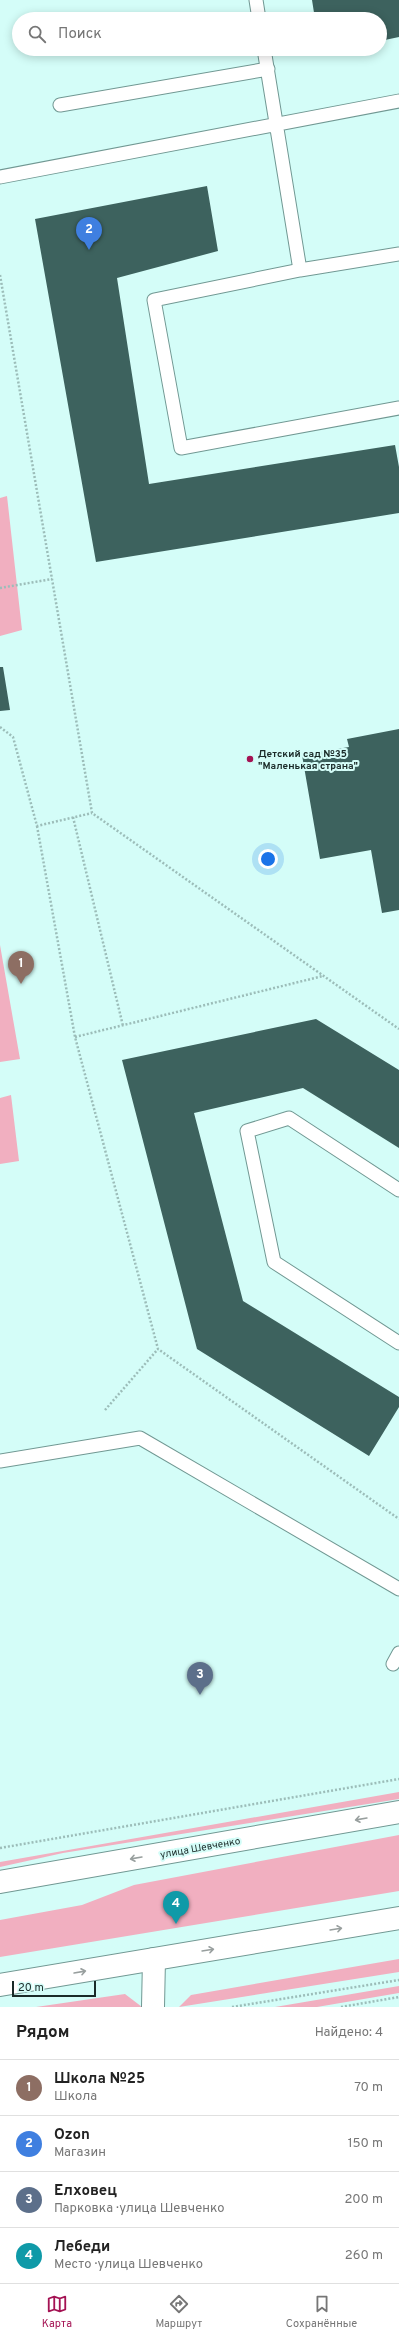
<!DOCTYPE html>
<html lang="ru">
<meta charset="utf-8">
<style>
:root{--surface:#fff;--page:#f6f6f6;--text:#222;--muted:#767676;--line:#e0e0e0;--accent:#a41253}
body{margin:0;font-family:Overpass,sans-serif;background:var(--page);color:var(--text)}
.scale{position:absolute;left:12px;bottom:10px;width:84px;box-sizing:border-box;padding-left:4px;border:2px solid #1a2a28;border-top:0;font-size:11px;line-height:14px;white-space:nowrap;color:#1a2a28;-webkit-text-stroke:3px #d4fdf8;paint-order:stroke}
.you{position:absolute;left:268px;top:859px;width:14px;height:14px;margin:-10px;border:3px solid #fff;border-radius:50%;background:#1a73e8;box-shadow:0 0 0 6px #1a73e833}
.badge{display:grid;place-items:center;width:26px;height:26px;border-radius:50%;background:var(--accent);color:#fff;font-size:13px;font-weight:700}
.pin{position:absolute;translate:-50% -33px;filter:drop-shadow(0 1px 2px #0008)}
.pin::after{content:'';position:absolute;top:21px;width:14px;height:12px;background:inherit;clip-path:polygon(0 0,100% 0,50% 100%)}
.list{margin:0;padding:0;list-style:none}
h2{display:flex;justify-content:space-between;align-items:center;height:52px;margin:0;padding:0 16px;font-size:17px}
h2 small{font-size:13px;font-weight:400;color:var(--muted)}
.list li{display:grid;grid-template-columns:26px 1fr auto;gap:12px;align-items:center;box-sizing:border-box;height:56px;padding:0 16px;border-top:1px solid var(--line)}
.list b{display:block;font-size:15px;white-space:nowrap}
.list p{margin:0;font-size:13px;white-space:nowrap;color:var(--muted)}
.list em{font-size:13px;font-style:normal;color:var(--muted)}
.icon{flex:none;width:22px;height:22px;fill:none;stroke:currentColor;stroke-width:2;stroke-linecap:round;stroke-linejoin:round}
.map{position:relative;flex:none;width:399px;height:2007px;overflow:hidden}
.search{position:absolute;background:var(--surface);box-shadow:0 2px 10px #0003;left:12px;right:12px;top:12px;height:44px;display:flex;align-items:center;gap:10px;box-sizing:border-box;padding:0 14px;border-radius:22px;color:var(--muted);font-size:15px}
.sheet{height:276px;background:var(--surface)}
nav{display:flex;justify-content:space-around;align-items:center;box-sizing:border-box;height:56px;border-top:1px solid var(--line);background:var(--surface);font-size:11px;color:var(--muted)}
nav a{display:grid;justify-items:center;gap:2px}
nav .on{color:var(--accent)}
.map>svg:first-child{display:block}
</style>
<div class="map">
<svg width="399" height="2007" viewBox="0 0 399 2007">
<rect width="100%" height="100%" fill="#d4fdf8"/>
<path fill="#f1afc0" d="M7 496 22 630 0 636V498Z
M0 945 20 1059 0 1062Z
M11 1095 19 1161 0 1164V1098Z
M399 1792V1799L63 1853 0 1867V1862Z
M399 1835V1891L0 1957V1920L82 1905 134 1885Z
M399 1959V1972L179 2007 191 1995Z
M399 1986V1993L317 2007H275Z
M125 1994 142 2007H36Z"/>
<path fill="#3d625e" d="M312 0H399V37L380 41V19H315Z
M207 186 218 251 117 278 149 484 395 445 399 467V513L96 562 35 219Z
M0 667H3L10 710 0 711Z
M399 729V910L382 913 371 850 320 859 302 755 349 747 347 739Z
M316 1019 399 1070V1148L303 1088 194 1113 243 1301 399 1397V1407L369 1456 197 1349 122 1060Z"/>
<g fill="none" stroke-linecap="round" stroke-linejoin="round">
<defs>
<path id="service" d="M256 0 259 19
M264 49 300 270
M60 105 268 69
M0 177 399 101
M399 254 300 270 154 300 181 448 399 408
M399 1190 289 1118 247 1131 274 1262 399 1343
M0 1461 140 1438 399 1589
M393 1664 399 1653"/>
<path id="minor" d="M153 2007 154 1959"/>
<path id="primary" d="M0 1882 399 1812
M0 1985 399 1918"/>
</defs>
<use href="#service" stroke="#719893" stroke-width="15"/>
<use href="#minor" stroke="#719893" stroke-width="24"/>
<use href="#primary" stroke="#719893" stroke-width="24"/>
<path stroke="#9cbdb9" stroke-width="2.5" stroke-dasharray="2 2" stroke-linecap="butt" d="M0 275 92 813 399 1029
M0 588 52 579
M0 727 13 737 37 826 92 813
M73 817 123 1026
M37 826 75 1037 158 1349 399 1519
M75 1037 323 976
M105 1410 158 1349
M0 1848 399 1779
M232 2007 399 1980
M341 2007 399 1997"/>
<use href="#service" stroke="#fff" stroke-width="13"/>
<use href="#minor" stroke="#fff" stroke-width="22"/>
<use href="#primary" stroke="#fff" stroke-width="22"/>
</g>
<defs><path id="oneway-shaft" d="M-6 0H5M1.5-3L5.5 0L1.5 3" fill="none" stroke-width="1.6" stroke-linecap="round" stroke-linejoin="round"/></defs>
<g stroke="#989f9e">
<use href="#oneway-shaft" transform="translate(361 1819) rotate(170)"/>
<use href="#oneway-shaft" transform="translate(136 1858) rotate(170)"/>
<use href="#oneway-shaft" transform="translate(336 1929) rotate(-9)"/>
<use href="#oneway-shaft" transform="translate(208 1950) rotate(-9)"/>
<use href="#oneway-shaft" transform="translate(80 1972) rotate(-10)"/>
</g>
<circle fill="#a41253" stroke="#d4fdf8" stroke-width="1.5" cx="250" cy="759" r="4"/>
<g text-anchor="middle" stroke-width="4" stroke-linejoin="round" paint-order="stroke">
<g font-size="10" font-weight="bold" fill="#1a2a28" stroke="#d4fdf8" text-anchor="start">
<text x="258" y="757">Детский сад №35<tspan x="258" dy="12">"Маленькая страна"</tspan></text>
</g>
<g font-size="10" fill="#1a2a28" stroke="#d4fdf8">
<text transform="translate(200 1847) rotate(-10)" y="4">улица Шевченко</text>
</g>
</g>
</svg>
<div class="scale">20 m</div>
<div class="you"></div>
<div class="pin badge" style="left:21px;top:984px;background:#8d6e63">1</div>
<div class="pin badge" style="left:89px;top:250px;background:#3f7fe0">2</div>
<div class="pin badge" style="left:200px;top:1695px;background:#5c6f8a">3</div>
<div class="pin badge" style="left:176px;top:1924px;background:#0f9aa8">4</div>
<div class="search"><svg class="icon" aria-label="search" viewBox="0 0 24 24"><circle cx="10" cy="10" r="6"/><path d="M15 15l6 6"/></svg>Поиск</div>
</div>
<section class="sheet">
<h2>Рядом<small>Найдено: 4</small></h2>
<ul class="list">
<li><span class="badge" style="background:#8d6e63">1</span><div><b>Школа №25</b><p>Школа</p></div><em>70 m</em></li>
<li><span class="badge" style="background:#3f7fe0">2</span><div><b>Ozon</b><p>Магазин</p></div><em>150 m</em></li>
<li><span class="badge" style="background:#5c6f8a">3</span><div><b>Елховец</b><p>Парковка · улица Шевченко</p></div><em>200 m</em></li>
<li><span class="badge" style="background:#0f9aa8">4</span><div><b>Лебеди</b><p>Место · улица Шевченко</p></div><em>260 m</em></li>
</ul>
</section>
<nav>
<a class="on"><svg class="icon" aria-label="map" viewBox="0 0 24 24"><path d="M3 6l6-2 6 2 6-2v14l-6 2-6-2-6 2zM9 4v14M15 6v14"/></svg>Карта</a>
<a><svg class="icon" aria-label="directions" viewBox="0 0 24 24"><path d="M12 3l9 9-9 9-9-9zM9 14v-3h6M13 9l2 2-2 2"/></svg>Маршрут</a>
<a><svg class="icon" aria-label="saved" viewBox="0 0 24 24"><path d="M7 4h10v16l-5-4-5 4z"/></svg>Сохранённые</a>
</nav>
